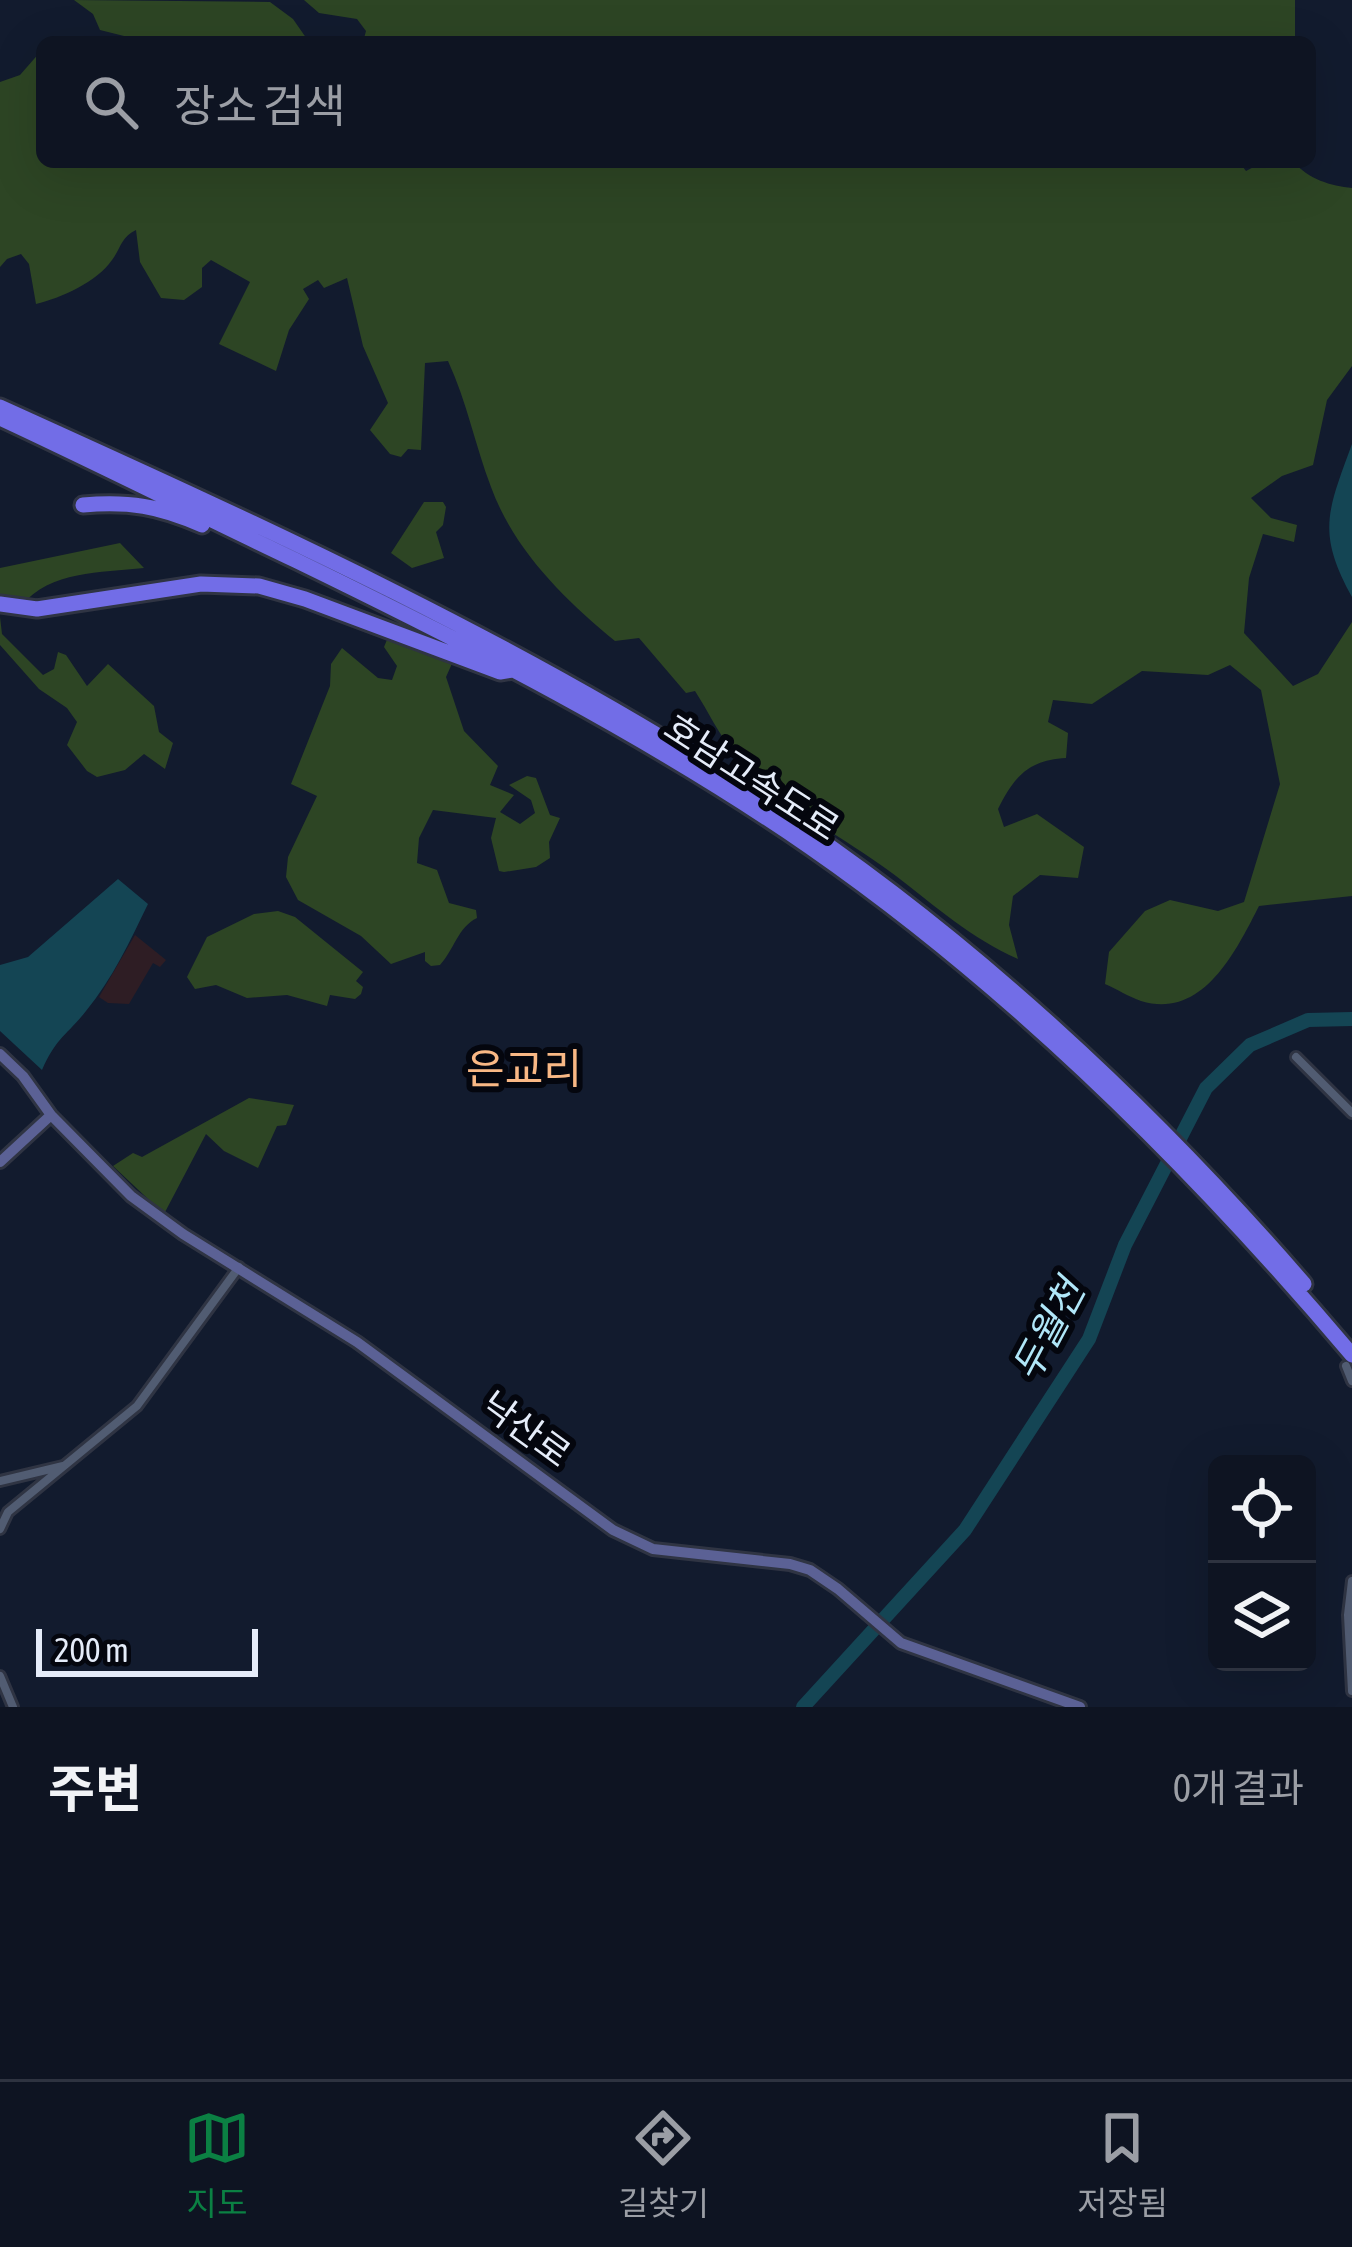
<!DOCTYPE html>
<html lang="ko">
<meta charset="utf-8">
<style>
:root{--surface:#0e1422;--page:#1c212f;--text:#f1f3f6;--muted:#9b9ea5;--line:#2e3340;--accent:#0b8043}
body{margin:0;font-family:"Asap Condensed","Noto Sans KR",sans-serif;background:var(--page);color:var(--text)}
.controls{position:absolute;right:36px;bottom:36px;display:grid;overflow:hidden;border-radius:18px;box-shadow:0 12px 48px #0002}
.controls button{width:108px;height:108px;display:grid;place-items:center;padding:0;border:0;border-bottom:3px solid var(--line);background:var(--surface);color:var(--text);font:60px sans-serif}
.scale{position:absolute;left:36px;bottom:30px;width:222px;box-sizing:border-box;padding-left:12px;border:6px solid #e5ecf9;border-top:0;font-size:33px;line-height:42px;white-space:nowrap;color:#e5ecf9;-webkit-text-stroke:9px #04060e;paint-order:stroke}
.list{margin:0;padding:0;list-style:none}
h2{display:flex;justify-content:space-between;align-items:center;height:156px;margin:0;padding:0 48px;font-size:51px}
h2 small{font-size:39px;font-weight:400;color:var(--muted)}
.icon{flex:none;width:66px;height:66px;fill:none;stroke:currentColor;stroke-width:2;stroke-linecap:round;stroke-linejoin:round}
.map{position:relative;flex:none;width:1352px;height:1707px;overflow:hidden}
.search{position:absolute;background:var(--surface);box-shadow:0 12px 48px #0002;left:36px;right:36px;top:36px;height:132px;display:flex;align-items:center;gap:30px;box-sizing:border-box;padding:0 42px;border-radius:18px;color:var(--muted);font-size:45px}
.sheet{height:372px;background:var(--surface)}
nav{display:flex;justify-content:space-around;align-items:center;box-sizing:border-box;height:168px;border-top:3px solid var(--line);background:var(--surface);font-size:33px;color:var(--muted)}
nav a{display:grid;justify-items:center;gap:6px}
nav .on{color:var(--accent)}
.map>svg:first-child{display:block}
</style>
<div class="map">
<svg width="1352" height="1707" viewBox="0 0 1352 1707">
<rect width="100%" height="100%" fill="#121b2e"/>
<path fill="#2e1d24" d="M135 935 166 960 160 967 153 963 129 1004 108 1003 99 997Z"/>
<path fill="#2d4524" d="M74 0 270 2 293 19 309 42H123L128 37 100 30 93 14Z
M304 0H1295V42H363L366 31 357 19 319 13Z
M41 51 42 162H1239L1246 171 1263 162H1294C1308 179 1331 186 1352 188V366L1327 400 1313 465 1282 476 1251 498 1271 518 1297 525 1294 542 1263 534 1249 578 1244 633 1293 686 1318 674 1352 622V896L1259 906C1236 951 1203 1020 1141 1001 1129 997 1117 989 1105 984L1109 952 1145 911 1170 900 1218 911 1244 902 1280 784 1261 690 1230 665 1208 675 1142 671 1092 704 1053 700 1048 722 1068 733 1066 758C1028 760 1014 777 998 809L1004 827 1037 814 1084 847 1078 878 1040 875 1013 896 1009 925 1018 959C971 938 936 907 896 876 844 836 778 806 735 754 719 735 708 711 695 691L686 693 639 638 615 641C564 599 514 550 491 487 475 445 467 402 448 361L425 363 421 450 408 449 401 457 390 454 370 430 388 403 363 346 347 278 324 288 318 280 303 289 309 299 289 330 276 371 219 344 250 282 211 260 202 268V287L184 300 161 298 140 262 136 230C121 237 121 248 112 260 97 282 61 298 36 304L29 264 21 254 7 259 0 267V82L20 75Z
M424 502H443L446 507 443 525 436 532 444 558 412 568 391 553Z
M120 543 144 568C100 573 51 570 21 606L0 602V568Z
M0 617 2 634 43 675 54 669 58 652 66 655 87 686 108 664 154 706 159 732 173 743 165 769 144 754 125 770 97 777 87 771 67 745 77 722 67 708 39 689 0 645Z
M391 630 454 659 446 677 464 731 498 766 490 785 514 795 500 812 520 824 535 813 531 800 509 785 527 776 536 778 550 815 560 818 549 842 550 858 536 867 504 872 499 871 491 838 496 818 433 810 419 838 417 863 437 870 449 903 476 910 477 918C458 927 454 950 440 965L431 966 425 961V952L391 964 361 936 298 900 286 877 288 857 317 796 291 784 330 686 331 664 342 648 378 678 392 680 397 666 384 647Z
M278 911 295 917 363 972 356 981 363 987 361 994 355 999 330 995 327 1006 287 995 247 998 216 985 195 989 187 977 207 937 254 914Z
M249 1098 294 1105 286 1125 277 1126 258 1168 224 1151 206 1134 164 1214 113 1166 133 1153 142 1157Z"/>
<path fill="#144554" d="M1352 444V597C1316 532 1328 510 1352 444Z
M118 879 148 904C130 941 113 978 86 1011 66 1036 56 1038 42 1070L0 1031V965L28 957Z"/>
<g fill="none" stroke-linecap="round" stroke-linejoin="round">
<path stroke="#144554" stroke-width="14" d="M803 1707 965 1530 1089 1339 1125 1245 1206 1088 1250 1045 1308 1020 1352 1019"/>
<defs>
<path id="street" d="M1296 1057 1352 1113
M1346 1366 1352 1381
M0 1481 63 1466
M0 1529 8 1512 137 1406 239 1267
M1352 1581 1348 1615 1352 1691
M0 1676 13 1707"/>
<path id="secondary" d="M0 1054 23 1076 51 1115 131 1196 183 1234 357 1342 613 1530 653 1549 790 1564 810 1570 838 1589 901 1643 1080 1707
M0 1162 51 1115"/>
<path id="highway" d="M0 407C263 526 530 647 772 807 968 936 1151 1107 1304 1284
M0 418C99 464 196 513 295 560 472 646 647 735 810 847 1013 988 1193 1167 1352 1355
M83 505C129 501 159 506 202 525
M0 604 37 609 201 584 259 586 305 599 500 672 513 670"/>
</defs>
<use href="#street" stroke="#2f3443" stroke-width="14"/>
<use href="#secondary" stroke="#2f3443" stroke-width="16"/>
<use href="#highway" stroke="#2f3443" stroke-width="21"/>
<use href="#street" stroke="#515c72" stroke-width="8"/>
<use href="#secondary" stroke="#5b6195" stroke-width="10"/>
<use href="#highway" stroke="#726de7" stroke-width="15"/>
</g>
<g text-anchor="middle" stroke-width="12" stroke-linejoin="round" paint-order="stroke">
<g font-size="36" fill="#e5ecf9" stroke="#04060e">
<text transform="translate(752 777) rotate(33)" y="13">호남고속도로</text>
<text transform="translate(526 1429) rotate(36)" y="13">낙산로</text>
</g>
<g font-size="39" font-style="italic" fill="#b0e6f8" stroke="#04060e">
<text transform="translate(1048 1330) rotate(-62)" y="14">두월천</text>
</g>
<g font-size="42" fill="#f9b885" stroke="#04060e">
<text x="524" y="1084">은교리</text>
</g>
</g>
</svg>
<div class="controls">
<button><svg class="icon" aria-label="locate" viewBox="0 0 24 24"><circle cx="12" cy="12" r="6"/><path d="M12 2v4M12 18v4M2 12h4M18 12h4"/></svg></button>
<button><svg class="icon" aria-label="layers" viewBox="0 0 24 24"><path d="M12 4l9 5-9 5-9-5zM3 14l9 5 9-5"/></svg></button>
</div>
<div class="scale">200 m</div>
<div class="search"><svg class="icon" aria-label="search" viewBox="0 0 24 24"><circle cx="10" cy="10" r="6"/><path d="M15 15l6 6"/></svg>장소 검색</div>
</div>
<section class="sheet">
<h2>주변<small>0개 결과</small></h2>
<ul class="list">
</ul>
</section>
<nav>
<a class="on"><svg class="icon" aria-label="map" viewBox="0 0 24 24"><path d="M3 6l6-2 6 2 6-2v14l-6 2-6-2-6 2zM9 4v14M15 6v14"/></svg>지도</a>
<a><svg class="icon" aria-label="directions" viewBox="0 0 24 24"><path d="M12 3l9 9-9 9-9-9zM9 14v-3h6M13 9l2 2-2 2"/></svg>길찾기</a>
<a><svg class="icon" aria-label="saved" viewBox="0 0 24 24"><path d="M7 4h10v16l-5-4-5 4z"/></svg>저장됨</a>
</nav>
